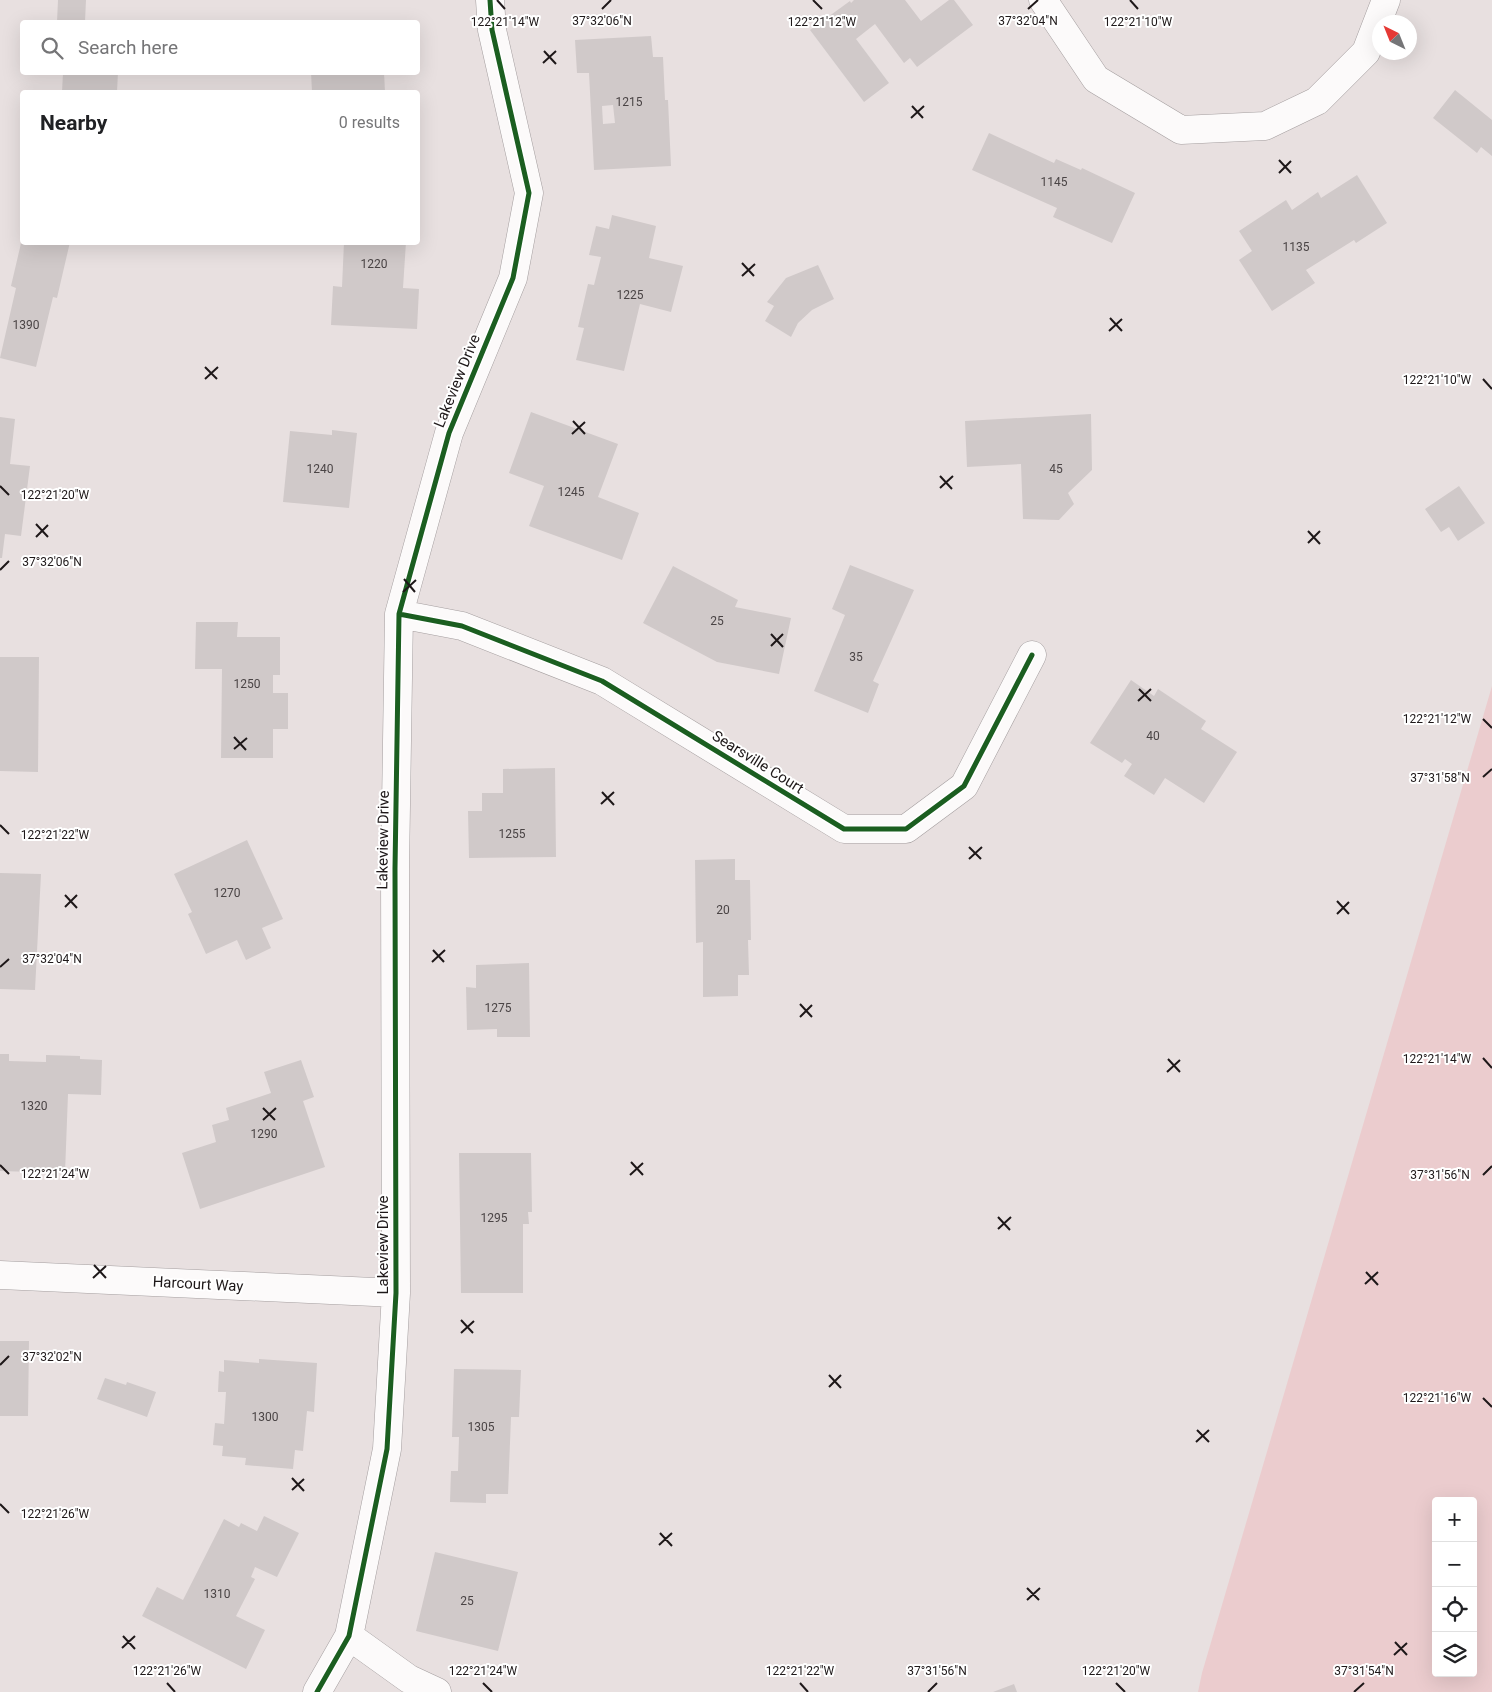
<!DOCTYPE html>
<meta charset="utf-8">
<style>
:root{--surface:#fff;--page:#f2f2f2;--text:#202124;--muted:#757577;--line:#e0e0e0}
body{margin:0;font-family:Roboto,sans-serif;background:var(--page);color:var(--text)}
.controls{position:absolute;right:15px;bottom:15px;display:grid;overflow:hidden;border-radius:5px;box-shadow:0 5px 20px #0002}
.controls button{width:45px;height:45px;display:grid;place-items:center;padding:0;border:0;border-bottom:1px solid var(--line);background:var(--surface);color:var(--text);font:25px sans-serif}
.compass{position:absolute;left:1372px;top:15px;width:45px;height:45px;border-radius:50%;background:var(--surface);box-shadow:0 5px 20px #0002;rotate:317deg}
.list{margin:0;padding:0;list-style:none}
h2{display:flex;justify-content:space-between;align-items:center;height:65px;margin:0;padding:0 20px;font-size:21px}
h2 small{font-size:16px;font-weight:400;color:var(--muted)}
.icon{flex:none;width:28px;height:28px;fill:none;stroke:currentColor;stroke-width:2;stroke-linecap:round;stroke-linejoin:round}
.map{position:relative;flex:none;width:1492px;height:1692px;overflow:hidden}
.search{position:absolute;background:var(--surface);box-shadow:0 5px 20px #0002;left:20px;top:20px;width:400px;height:55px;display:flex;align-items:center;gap:12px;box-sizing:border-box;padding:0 18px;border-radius:5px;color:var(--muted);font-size:19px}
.panel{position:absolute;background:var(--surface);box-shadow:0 5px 20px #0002;left:20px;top:90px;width:400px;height:155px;border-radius:5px}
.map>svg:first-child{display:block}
</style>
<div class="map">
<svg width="1492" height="1692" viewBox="0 0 1492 1692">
<rect width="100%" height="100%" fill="#e8e0e0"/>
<path fill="#ebccce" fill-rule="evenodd" d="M1492 686V1692H1198L1202 1673ZM1436 1501H1473V1673H1436Z"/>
<path fill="#d0c9c9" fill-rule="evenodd" d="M58 0H86L85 22H57Z
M854 0H905L921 21 949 0H954L973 25 917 67 910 58 904 63 875 24 856 39 889 83 864 102 810 30 850 1 851 3Z
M651 36 653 57H663L665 100H668L671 166 594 170 589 73H577L575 40ZM613 105 615 123 603 124 602 106Z
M118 72 117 92H62L63 73Z
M311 72H384L385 92H312Z
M1455 90 1492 120V156L1481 147 1477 153 1433 118Z
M989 133 1054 163 1056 159 1081 170 1082 168 1135 193 1112 243 1053 217 1057 208 972 170Z
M1357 175 1387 223 1356 243 1354 240 1306 270 1315 283 1272 311 1239 260 1252 251 1239 231 1286 200 1292 210 1318 192 1321 198Z
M612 215 656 226 649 258 683 266 671 312 640 304 624 371 576 360 584 328 578 327 588 284 594 285 601 257 589 255 596 226 609 229Z
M22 239V242H70L57 298 53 297 36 367 0 358 16 288 11 286Z
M344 242H406L403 288 419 289 417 329 331 325 333 286 342 287Z
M818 265 834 299 812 310 798 323 791 337 765 321 774 306 767 302 786 278Z
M531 412 618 444 598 497 639 513 622 560 529 526 544 486 509 473Z
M1091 414 1092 470 1068 493 1074 504 1059 520 1023 519 1021 464 967 467 965 421Z
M0 417 15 419 10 464 30 466 21 536 5 534 2 558H0Z
M332 430 357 433 349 508 283 502 290 431 332 435Z
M1459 486 1485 523 1458 541 1449 527 1441 532 1425 509Z
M850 565 914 590 873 681 879 684 868 713 814 691 845 615 832 609Z
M673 566 738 600 735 607 791 618 779 674 717 662 643 623Z
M196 622H238L237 637H280V675H273V693H288V729H273V758H221L222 669H195Z
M0 657H39L38 772 0 771Z
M1131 680 1154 696 1158 689 1206 721 1201 729 1237 752 1204 803 1165 778 1154 795 1124 776 1132 764 1125 759 1122 763 1090 743Z
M555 768 556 857 469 858 468 811H482V793H503V769Z
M247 840 283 919 262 928 271 948 246 960 237 940 206 954 188 914 192 912 174 874Z
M735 859V880H750L751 940H748L749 975H738V996L703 997V942L696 943 695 860Z
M0 873 41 874 35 990 0 989Z
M529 963 530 1037H497V1029L467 1030 466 987 476 988V965Z
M0 1054H9V1061L46 1062V1055L80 1056V1059L102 1060 101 1095 68 1094 65 1173 0 1171Z
M301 1060 314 1097 303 1101 325 1167 200 1209 182 1153 216 1142 212 1125 229 1120 226 1108 271 1093 264 1072Z
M459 1153H531L532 1212H528L529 1224H523V1293H461Z
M0 1341H29L28 1416H0Z
M259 1359 317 1363 314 1412 307 1411 303 1451 295 1450 293 1469 245 1465 246 1458 222 1456 223 1446 213 1445 215 1423 224 1424 226 1392H218L219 1371 224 1372V1360L259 1363Z
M454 1369 521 1370 519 1417H511L508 1494H486V1503L450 1502 451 1471H458L459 1437H452Z
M105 1378 126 1385 127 1382 156 1392 147 1417 97 1399Z
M264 1516 299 1533 277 1577 255 1567 251 1577 255 1579 236 1616 265 1630 246 1669 142 1616 157 1587 183 1600 224 1519 239 1527 241 1523 257 1531Z
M435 1552 518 1572 498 1651 416 1631Z
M1014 1684 1017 1692H993Z"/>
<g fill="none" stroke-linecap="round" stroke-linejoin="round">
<defs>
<path id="street" d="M1043 0 1096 79 1181 130 1265 126 1317 101 1366 52 1386 0
M399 614 462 626 602 681 844 829H906L964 786 1032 655
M0 1275 396 1293
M349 1636 409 1679 437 1692
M317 1692 349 1636 387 1449 396 1293 395 869 399 614 449 433 513 278 529 193 492 30 490 0"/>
</defs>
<use href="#street" stroke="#a49e9f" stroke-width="29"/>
<use href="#street" stroke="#fcfafa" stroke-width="28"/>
<defs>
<path id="cycleway" d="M399 614 462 626 602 681 844 829H906L964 786 1032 655
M317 1692 349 1636 387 1449 396 1293 395 869 399 614 449 433 513 278 529 193 492 30 490 0"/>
</defs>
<use href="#cycleway" stroke="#fff" stroke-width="8"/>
<use href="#cycleway" stroke="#1b5e20" stroke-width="5"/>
</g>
<path fill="none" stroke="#1e1819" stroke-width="2" d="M497 0 505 9M813 0 822 9M1130 0 1138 9M602 9 611 0M1028 9 1038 0M544 51 556 64M543 63 556 51M912 106 923 118M911 118 924 106M1279 160 1291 173M1279 173 1291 161M742 263 754 276M742 276 755 264M1110 318 1122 331M1109 331 1122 319M205 367 217 379M205 379 218 367M1483 379 1492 389M573 421 585 434M572 434 585 422M940 476 952 489M0 486 9 495M940 488 953 476M36 524 48 537M1308 531 1320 544M36 537 48 525M1308 543 1320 531M0 570 9 561M404 579 415 592M403 592 416 580M771 634 783 647M771 646 783 634M1139 689 1151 701M1138 701 1151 689M1483 719 1492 728M234 737 246 750M234 749 247 738M1483 777 1492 769M602 792 614 805M601 804 614 792M0 825 9 834M969 847 981 859M969 859 982 847M65 895 77 908M1337 901 1349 914M65 907 77 895M1337 914 1349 902M433 950 444 962M432 962 445 950M0 967 9 959M800 1004 812 1017M800 1017 812 1005M1483 1058 1492 1068M1168 1059 1180 1072M1167 1072 1180 1060M263 1108 275 1120M263 1120 276 1108M631 1162 643 1175M0 1165 9 1174M630 1175 643 1163M1483 1175 1492 1166M998 1217 1010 1230M998 1229 1011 1217M94 1265 106 1278M1366 1272 1378 1285M93 1278 106 1266M1365 1284 1378 1272M461 1320 473 1333M461 1333 474 1321M0 1365 9 1356M829 1375 841 1388M829 1387 841 1375M1483 1398 1492 1407M1197 1430 1209 1442M1196 1442 1209 1430M292 1478 304 1491M292 1490 304 1479M0 1504 9 1513M660 1533 672 1546M659 1545 672 1533M1027 1588 1039 1600M1027 1600 1040 1588M123 1636 135 1649M1395 1642 1407 1655M122 1648 135 1636M1394 1655 1407 1643M167 1683 175 1692M483 1683 492 1692M800 1683 808 1692M1116 1683 1125 1692M928 1692 937 1683M1354 1692 1364 1683"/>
<g text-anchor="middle" stroke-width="4" stroke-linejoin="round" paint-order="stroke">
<g font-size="12" fill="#4a4445">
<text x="629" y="106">1215</text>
<text x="1054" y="186">1145</text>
<text x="1296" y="251">1135</text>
<text x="374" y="268">1220</text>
<text x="630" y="299">1225</text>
<text x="26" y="329">1390</text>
<text x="320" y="473">1240</text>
<text x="1056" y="473">45</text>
<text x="571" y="496">1245</text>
<text x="717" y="625">25</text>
<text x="856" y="661">35</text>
<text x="247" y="688">1250</text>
<text x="1153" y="740">40</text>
<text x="512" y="838">1255</text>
<text x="227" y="897">1270</text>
<text x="723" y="914">20</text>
<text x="498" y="1012">1275</text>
<text x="34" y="1110">1320</text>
<text x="264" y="1138">1290</text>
<text x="494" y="1222">1295</text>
<text x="265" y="1421">1300</text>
<text x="481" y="1431">1305</text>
<text x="217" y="1598">1310</text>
<text x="467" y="1605">25</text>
</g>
<g font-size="15" fill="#1e1819" stroke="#fff">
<text transform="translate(457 381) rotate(-68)" y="5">Lakeview Drive</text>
<text transform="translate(758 762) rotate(32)" y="5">Searsville Court</text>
<text transform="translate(383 840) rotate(-89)" y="5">Lakeview Drive</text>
<text transform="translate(383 1245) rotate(-90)" y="5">Lakeview Drive</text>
<text transform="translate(198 1284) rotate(3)" y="5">Harcourt Way</text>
</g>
</g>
<g font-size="12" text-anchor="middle" fill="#1e1819" stroke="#fff" stroke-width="4" stroke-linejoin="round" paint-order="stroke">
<text x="602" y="25">37°32'06"N</text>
<text x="1028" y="25">37°32'04"N</text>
<text x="505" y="26">122°21'14"W</text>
<text x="1138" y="26">122°21'10"W</text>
<text x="822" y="26">122°21'12"W</text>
<text x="1437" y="384">122°21'10"W</text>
<text x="55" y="499">122°21'20"W</text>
<text x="52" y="566">37°32'06"N</text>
<text x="1437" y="723">122°21'12"W</text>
<text x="1440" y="782">37°31'58"N</text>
<text x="55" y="839">122°21'22"W</text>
<text x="52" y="963">37°32'04"N</text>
<text x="1437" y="1063">122°21'14"W</text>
<text x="55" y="1178">122°21'24"W</text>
<text x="1440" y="1179">37°31'56"N</text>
<text x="52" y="1361">37°32'02"N</text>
<text x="1437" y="1402">122°21'16"W</text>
<text x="55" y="1518">122°21'26"W</text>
<text x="167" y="1675">122°21'26"W</text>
<text x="483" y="1675">122°21'24"W</text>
<text x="800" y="1675">122°21'22"W</text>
<text x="1116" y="1675">122°21'20"W</text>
<text x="937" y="1675">37°31'56"N</text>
<text x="1364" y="1675">37°31'54"N</text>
</g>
</svg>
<div class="controls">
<button>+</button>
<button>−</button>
<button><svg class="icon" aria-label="locate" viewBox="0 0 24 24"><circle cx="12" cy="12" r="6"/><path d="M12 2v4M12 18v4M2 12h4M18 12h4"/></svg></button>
<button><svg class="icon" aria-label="layers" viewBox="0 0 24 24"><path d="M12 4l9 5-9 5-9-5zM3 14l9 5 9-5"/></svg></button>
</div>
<svg class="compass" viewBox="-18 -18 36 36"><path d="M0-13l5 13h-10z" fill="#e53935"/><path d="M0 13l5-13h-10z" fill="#757577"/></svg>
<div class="search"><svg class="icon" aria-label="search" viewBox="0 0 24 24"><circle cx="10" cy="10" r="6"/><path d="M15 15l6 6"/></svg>Search here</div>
<section class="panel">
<h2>Nearby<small>0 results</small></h2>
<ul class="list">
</ul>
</section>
</div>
